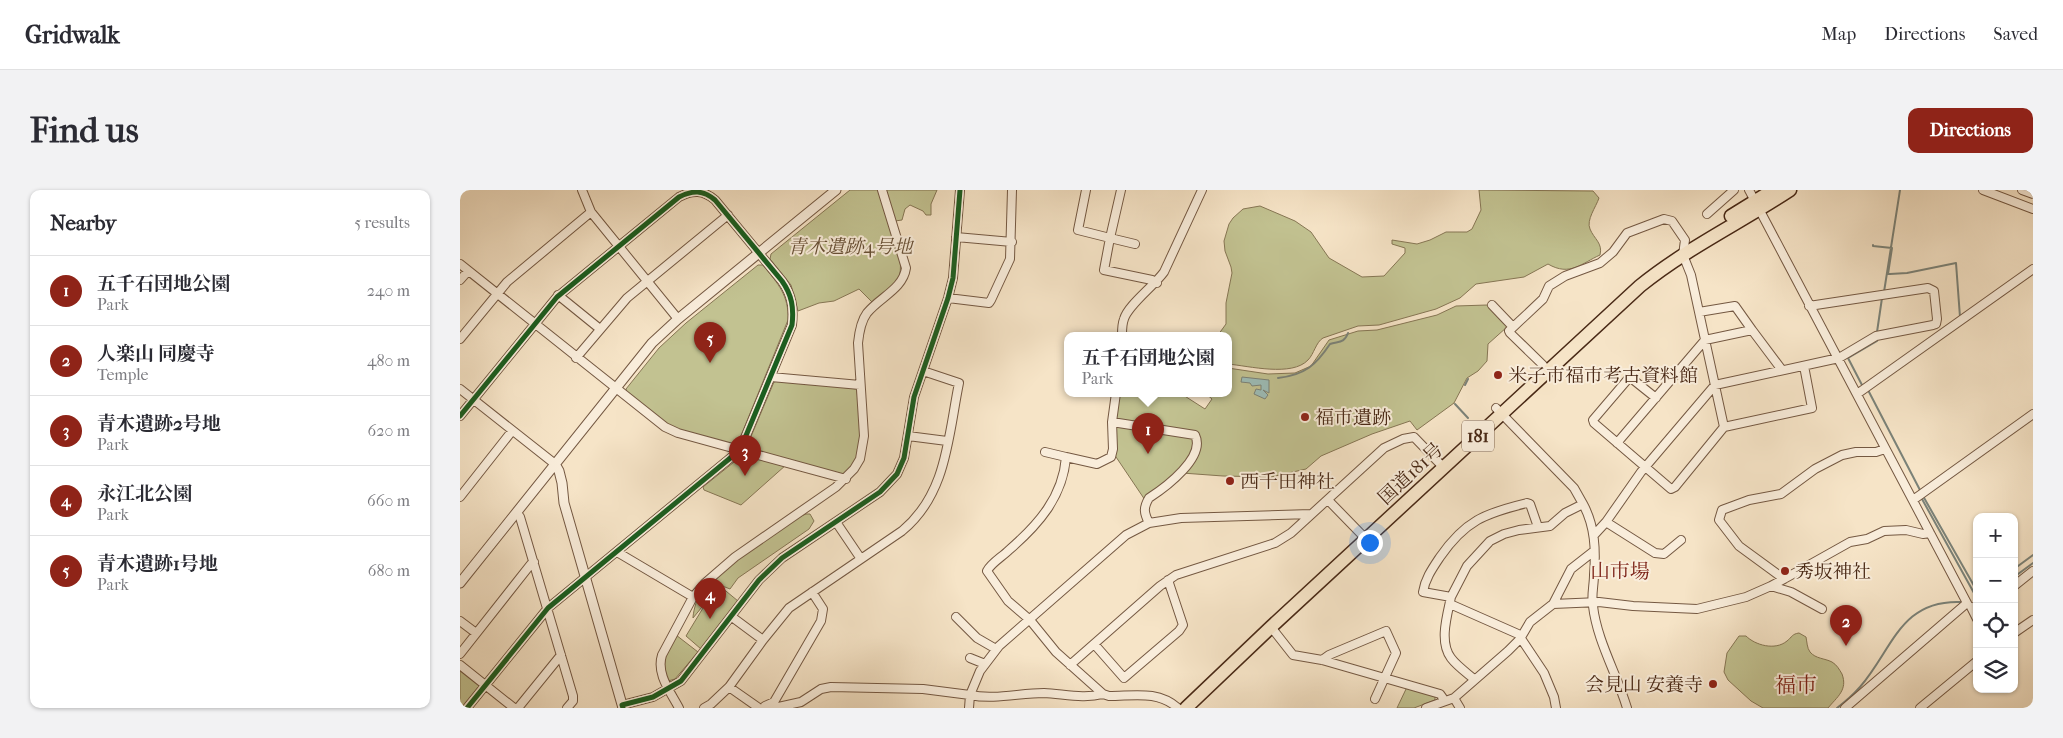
<!DOCTYPE html>
<meta charset="utf-8">
<style>
:root{--surface:#fff;--page:#f2f2f3;--text:#2b2b33;--muted:#7c7c81;--line:#e1e1e2;--accent:#8f2418}
body{margin:0;font-family:"IM FELL French Canon","Noto Serif JP",serif;background:var(--page);color:var(--text)}
.controls{position:absolute;right:15px;bottom:15px;display:grid;overflow:hidden;border-radius:10px;box-shadow:0 1px 4px #0004}
.controls button{width:45px;height:45px;display:grid;place-items:center;padding:0;border:0;border-bottom:1px solid var(--line);background:var(--surface);color:var(--text);font:25px sans-serif}
.you{position:absolute;left:909px;top:352px;width:18px;height:18px;margin:-12px;border:4px solid #fff;border-radius:50%;background:#1a73e8;box-shadow:0 0 0 8px #1a73e833}
.badge{display:grid;place-items:center;width:32px;height:32px;border-radius:50%;background:var(--accent);color:#fff;font-size:16px;font-weight:700}
.pin{position:absolute;translate:-50% -41px;filter:drop-shadow(0 1px 2px #0008)}
.pin::after{content:'';position:absolute;top:26px;width:18px;height:15px;background:inherit;clip-path:polygon(0 0,100% 0,50% 100%)}
.popup{position:absolute;left:604px;top:142px;width:168px;height:65px;box-sizing:border-box;display:grid;place-content:center;border-radius:10px;background:var(--surface);filter:drop-shadow(0 1px 4px #0005);font-size:16px;white-space:nowrap;color:var(--muted)}
.popup b{font-size:19px;color:var(--text)}
.popup::after{content:'';position:absolute;left:50%;top:100%;margin-left:-10px;border:10px solid transparent;border-top-color:var(--surface)}
.list{margin:0;padding:0;list-style:none}
h2{display:flex;justify-content:space-between;align-items:center;height:65px;margin:0;padding:0 20px;font-size:21px}
h2 small{font-size:16px;font-weight:400;color:var(--muted)}
.list li{display:grid;grid-template-columns:32px 1fr auto;gap:15px;align-items:center;box-sizing:border-box;height:70px;padding:0 20px;border-top:1px solid var(--line)}
.list b{display:block;font-size:19px;white-space:nowrap}
.list p{margin:0;font-size:16px;white-space:nowrap;color:var(--muted)}
.list em{font-size:16px;font-style:normal;color:var(--muted)}
.icon{flex:none;width:28px;height:28px;fill:none;stroke:currentColor;stroke-width:2;stroke-linecap:round;stroke-linejoin:round}
.map{position:relative;flex:none;width:1573px;height:518px;overflow:hidden;border-radius:10px}
header{display:flex;align-items:center;gap:30px;box-sizing:border-box;height:70px;padding:0 25px;background:var(--surface);border-bottom:1px solid var(--line)}
header strong{font-size:24px}
nav{display:flex;gap:28px;margin-inline-start:auto;font-size:18px}
.intro{display:flex;align-items:center;justify-content:space-between;box-sizing:border-box;height:120px;padding:0 30px}
h1{margin:0;font-size:35px}
.button{padding:12px 22px;border-radius:10px;background:var(--accent);color:#fff;font-size:18px;font-weight:700}
main{display:flex;gap:30px;padding:0 30px}
aside{flex:1;background:var(--surface);border-radius:10px;box-shadow:0 1px 4px #0004}
.map>svg:first-child{display:block}
</style>
<header>
<strong>Gridwalk</strong>
<nav><a>Map</a><a>Directions</a><a>Saved</a></nav>
</header>
<div class="intro"><h1>Find us</h1><a class="button">Directions</a></div>
<main>
<aside>
<h2>Nearby<small>5 results</small></h2>
<ul class="list">
<li><span class="badge">1</span><div><b>五千石団地公園</b><p>Park</p></div><em>240 m</em></li>
<li><span class="badge">2</span><div><b>人楽山 同慶寺</b><p>Temple</p></div><em>480 m</em></li>
<li><span class="badge">3</span><div><b>青木遺跡2号地</b><p>Park</p></div><em>620 m</em></li>
<li><span class="badge">4</span><div><b>永江北公園</b><p>Park</p></div><em>660 m</em></li>
<li><span class="badge">5</span><div><b>青木遺跡1号地</b><p>Park</p></div><em>680 m</em></li>
</ul>
</aside>
<div class="map">
<svg width="1573" height="518" viewBox="0 0 1573 518">
<rect width="100%" height="100%" fill="#f6e4c7"/>
<filter id="stains"><feTurbulence type="fractalNoise" baseFrequency=".004" numOctaves="4"/><feColorMatrix values="0 0 0 0 .2 0 0 0 0 .09 0 0 0 0 .02 0 0 0 .5 -.17"/></filter>
<radialGradient id="worn" r=".72"><stop offset=".6" stop-color="#630" stop-opacity="0"/><stop offset="1" stop-color="#630" stop-opacity=".3"/></radialGradient>
<path fill="#c2c291" stroke="#867654" d="M390 0H419C425 20 448 71 438 89 433 98 421 106 413 113L399 99 374 111 359 113 338 121 331 95 310 69 311 64Z
M426 0H477L471 14V25H466L463 21 450 15 445 19 442 30 435 31Z
M1019 0 1133 1 1139 8C1136 17 1126 30 1130 39 1134 49 1143 53 1140 65 1122 73 1110 87 1088 74L1064 87 1016 94 1000 108 976 119 919 135 898 136 863 148C856 152 854 164 848 170 832 187 789 176 768 174V145H758L766 134V113L772 83 771 77 765 61 764 51 769 34 773 28 783 19 800 16 835 31 851 42 869 68 902 87 924 86 945 63V58L932 54V50L957 54 970 50 986 42H1007L1012 39 1021 20Z
M298 75H303C318 94 329 105 328 130L278 253 274 255 213 238 167 204 166 199 199 158 226 133Z
M1027 115 1047 137 1028 154 1027 171 1018 181 1007 188 994 213 957 240 950 231 912 244 861 266 846 279 811 287 763 286 722 283C733 272 746 261 738 245L658 231 656 228 659 203H720L745 219 752 209 745 203H768V178L808 184 835 183 851 176 869 150 898 141 917 140 977 125 996 116Z
M318 190 397 199 401 249 398 266 386 285 288 259 287 256 314 192Z
M658 236 734 248 730 269 685 310 654 264 655 238Z
M284 264 326 275 281 315 244 300 243 297Z
M346 324H350L354 331 349 339 278 388 270 399 260 395 233 428C233 423 236 411 239 406 253 386 323 332 346 324Z
M261 397 278 411 241 459 226 446 246 413Z
M1339 443 1346 447C1347 452 1347 458 1350 462 1356 469 1364 468 1372 472 1377 475 1379 479 1382 484 1388 500 1377 507 1368 518H1303L1291 511 1268 490 1264 482 1267 463 1279 446H1286C1295 455 1315 461 1327 451 1332 447 1332 444 1339 443Z
M216 445 238 462 215 489 208 491C199 473 207 461 216 445Z
M0 478 19 493V496L2 518H0Z
M947 497 975 506V510L954 518H937Z"/>
<path fill="#9dbeb9" stroke="#7b8278" d="M782 187 809 190V203L803 200 808 205 805 209 794 204 796 199 801 200V195L792 196 790 193 781 192Z"/>
<g fill="none" stroke-linecap="round" stroke-linejoin="round">
<path stroke="#7b8278" stroke-width="2" d="M1413 55V56L1432 58 1428 84H1430L1447 83 1496 73 1500 127
M1424 102 1440 0
M1417 142 1422 108
M818 188C845 185 856 175 870 154 878 151 884 154 888 143
M1005 195 1008 189
M1402 195 1388 168 1417 151
M1408 200 1461 302
M995 214 1008 228
M1464 305 1463 306 1517 401
M1462 309 1514 403V406L1517 407
M1554 379 1573 365
M1554 387 1573 373
M1377 518C1385 512 1393 505 1400 497 1433 459 1440 409 1502 412"/>
<defs>
<path id="minor" d="M122 0 131 22 218 129
M626 0 618 40 650 48 644 80 692 90 697 93
M661 0 650 48 675 54
M1289 0 1507 413 1385 518
M1523 0 1573 19
M1562 0 1573 4
M1247 24 1274 0
M496 47 552 52
M0 74 205 237 218 243 386 289
M0 90 8 81
M98 105 140 139
M488 108 529 113 531 110 550 69 552 0
M1032 115 1053 137
M1239 122 1264 237 1352 218 1344 176
M662 145C662 140 662 134 664 129 668 115 694 96 704 82L742 0
M0 149 47 92 131 22
M116 168 167 108 268 25
M1083 175 1050 143 1049 141 1083 109 1089 96 1105 86 1140 73 1153 62 1167 43 1204 29 1212 31 1225 50 1223 65 1231 85 1239 122 1275 116 1292 140
M311 187 400 195
M0 199 95 274
M656 203 652 232 735 245C746 267 706 297 689 308 683 318 684 323 689 333
M1397 204 1573 79
M1196 208 1171 188 1168 189 1133 230 1134 233 1211 299 1215 297 1264 237
M1036 218 1114 298 1123 314
M0 226 97 107 219 7C233 0 243 0 255 10L322 91C332 105 334 118 332 135L280 260 88 418 7 518
M652 232 653 259 651 267 637 274 606 267C603 307 578 335 549 360 542 367 531 373 527 381L548 411 570 430 596 462 643 504 649 506C674 506 697 500 718 518
M448 246 487 251
M1157 253 1245 150 1292 140 1322 180
M1425 259 1416 262H1396L1382 265 1355 279 1321 304 1289 310 1262 320 1259 330 1279 356 1324 389 1390 352 1407 349 1424 341 1446 340 1463 344 1470 343
M585 262 606 267
M0 307 52 241
M868 310 906 349
M1453 310 1573 224
M57 323 60 327 113 506V511L107 518
M376 332 401 369
M1146 332 1181 282 1255 195 1379 168 1416 146 1473 135 1476 134 1477 129 1474 101 1468 98 1349 116
M1134 345 1146 332 1195 363 1204 364 1221 350
M157 362 233 407
M1324 389 1311 396 1331 402 1362 419
M1554 396 1573 381
M991 407 1007 376 1030 351 1044 344 1059 340 1090 336 1105 323 1123 314C1135 336 1136 360 1134 385 1134 395 1131 406 1133 416 1137 451 1157 484 1167 518
M990 414 1058 444 1084 483 1094 507 1096 518
M1093 414 1139 412 1173 416 1237 419 1286 407 1311 396
M1511 417 1517 429
M272 427 303 450
M496 427 517 448 536 459
M0 431 16 443
M811 437 833 465 862 470 980 504 985 511
M1554 443 1573 430
M635 455 664 488 719 441 723 435 708 390
M0 464 71 374 74 372
M510 468 525 474
M862 470 869 465 926 441 936 463 915 509
M0 475 54 518
M610 475 700 396 716 385 815 353 831 343 924 258 943 249 954 247 984 278
M1014 489C1007 483 997 476 991 468 979 452 987 426 991 407L963 402C965 389 972 379 980 367 1005 331 1025 323 1067 313L1070 314 1078 337
M269 497 299 518
M643 504C624 509 604 504 584 503 560 503 534 510 510 505L520 481 539 456 666 345 689 333 721 328 851 324
M994 508 1000 518
M162 515 193 507 221 491 299 390 322 368 420 302 437 284 444 268 454 207 488 108 493 88 500 0
M305 516 314 512 361 431 363 419 352 402
M306 516 314 518 341 512 361 499 371 497 463 499 510 505 509 518
M58 518 101 465
M219 518C210 501 196 484 202 465L233 407 245 393 275 367 376 297 394 279 400 269 404 246 398 153C399 143 401 131 407 123 420 107 443 99 446 78L422 0
M244 518 251 514 269 497 303 450 329 418 442 341C487 304 488 247 499 193L463 181
M966 518 994 508 1048 461 1060 449 1070 432 1093 414 1111 379 1134 361
M1460 518 1517 471"/>
<path id="tertiary" d="M95 274 99 281 102 293 104 313 163 518
M0 393 192 153 218 129 376 0"/>
<path id="trunk" d="M1271 26 1313 0
M726 518 811 437 1180 96C1227 58 1280 33 1330 0"/>
</defs>
<use href="#minor" stroke="#745842" stroke-width="10"/>
<use href="#tertiary" stroke="#745842" stroke-width="11"/>
<use href="#trunk" stroke="#492916" stroke-width="15"/>
<use href="#minor" stroke="#f9eddb" stroke-width="8"/>
<use href="#tertiary" stroke="#f9eddb" stroke-width="9"/>
<use href="#trunk" stroke="#f6e4c7" stroke-width="12"/>
<defs>
<path id="cycleway" d="M0 226 97 107 219 7C233 0 243 0 255 10L322 91C332 105 334 118 332 135L280 260 88 418 7 518
M163 518 162 515 193 507 221 491 299 390 322 368 420 302 437 284 444 268 454 207 488 108 493 88 500 0"/>
</defs>
<use href="#cycleway" stroke="#f9eddb" stroke-width="8"/>
<use href="#cycleway" stroke="#1b5e20" stroke-width="5"/>
</g>
<g fill="#8f2418" stroke="#f9eddb" stroke-width="2">
<circle cx="1038" cy="185" r="5"/>
<circle cx="845" cy="227" r="5"/>
<circle cx="770" cy="291" r="5"/>
<circle cx="1325" cy="381" r="5"/>
<circle cx="1253" cy="494" r="5"/>
</g>
<g text-anchor="middle" stroke-width="4" stroke-linejoin="round" paint-order="stroke">
<rect fill="#f9eddb" stroke="#7e6451" stroke-width="1" x="1002" y="230.5" width="32" height="31" rx="4"/>
<g font-size="18" font-weight="bold" fill="#492916">
<text x="1018" y="252">181</text>
</g>
<g font-size="19" font-style="italic" fill="#674f35" stroke="#f9eddb">
<text x="390" y="63">青木遺跡4号地</text>
</g>
<g font-size="19" fill="#492916" stroke="#f9eddb" text-anchor="start">
<text x="1048" y="192">米子市福市考古資料館</text>
<text x="855" y="234">福市遺跡</text>
<text x="780" y="298">西千田神社</text>
<text x="1335" y="388">秀坂神社</text>
<text x="1243" y="501" text-anchor="end">会見山 安養寺</text>
</g>
<g font-size="19" fill="#492916" stroke="#f9eddb">
<text transform="translate(950 283) rotate(-43)" y="7">国道181号</text>
</g>
<g font-size="20" fill="#7a1f14" stroke="#f9eddb">
<text x="1160" y="388">山市場</text>
</g>
<g font-size="21" fill="#7a1f14" stroke="#f9eddb">
<text x="1336" y="502">福市</text>
</g>
</g>
<rect width="100%" height="100%" filter="url(#stains)"/>
<rect width="100%" height="100%" fill="url(#worn)"/>
</svg>
<div class="controls">
<button>+</button>
<button>−</button>
<button><svg class="icon" aria-label="locate" viewBox="0 0 24 24"><circle cx="12" cy="12" r="6"/><path d="M12 2v4M12 18v4M2 12h4M18 12h4"/></svg></button>
<button><svg class="icon" aria-label="layers" viewBox="0 0 24 24"><path d="M12 4l9 5-9 5-9-5zM3 14l9 5 9-5"/></svg></button>
</div>
<div class="you"></div>
<div class="pin badge" style="left:688px;top:264px">1</div>
<div class="popup"><b>五千石団地公園</b>Park</div>
<div class="pin badge" style="left:1386px;top:456px">2</div>
<div class="pin badge" style="left:285px;top:286px">3</div>
<div class="pin badge" style="left:250px;top:429px">4</div>
<div class="pin badge" style="left:250px;top:173px">5</div>
</div>
</main>
